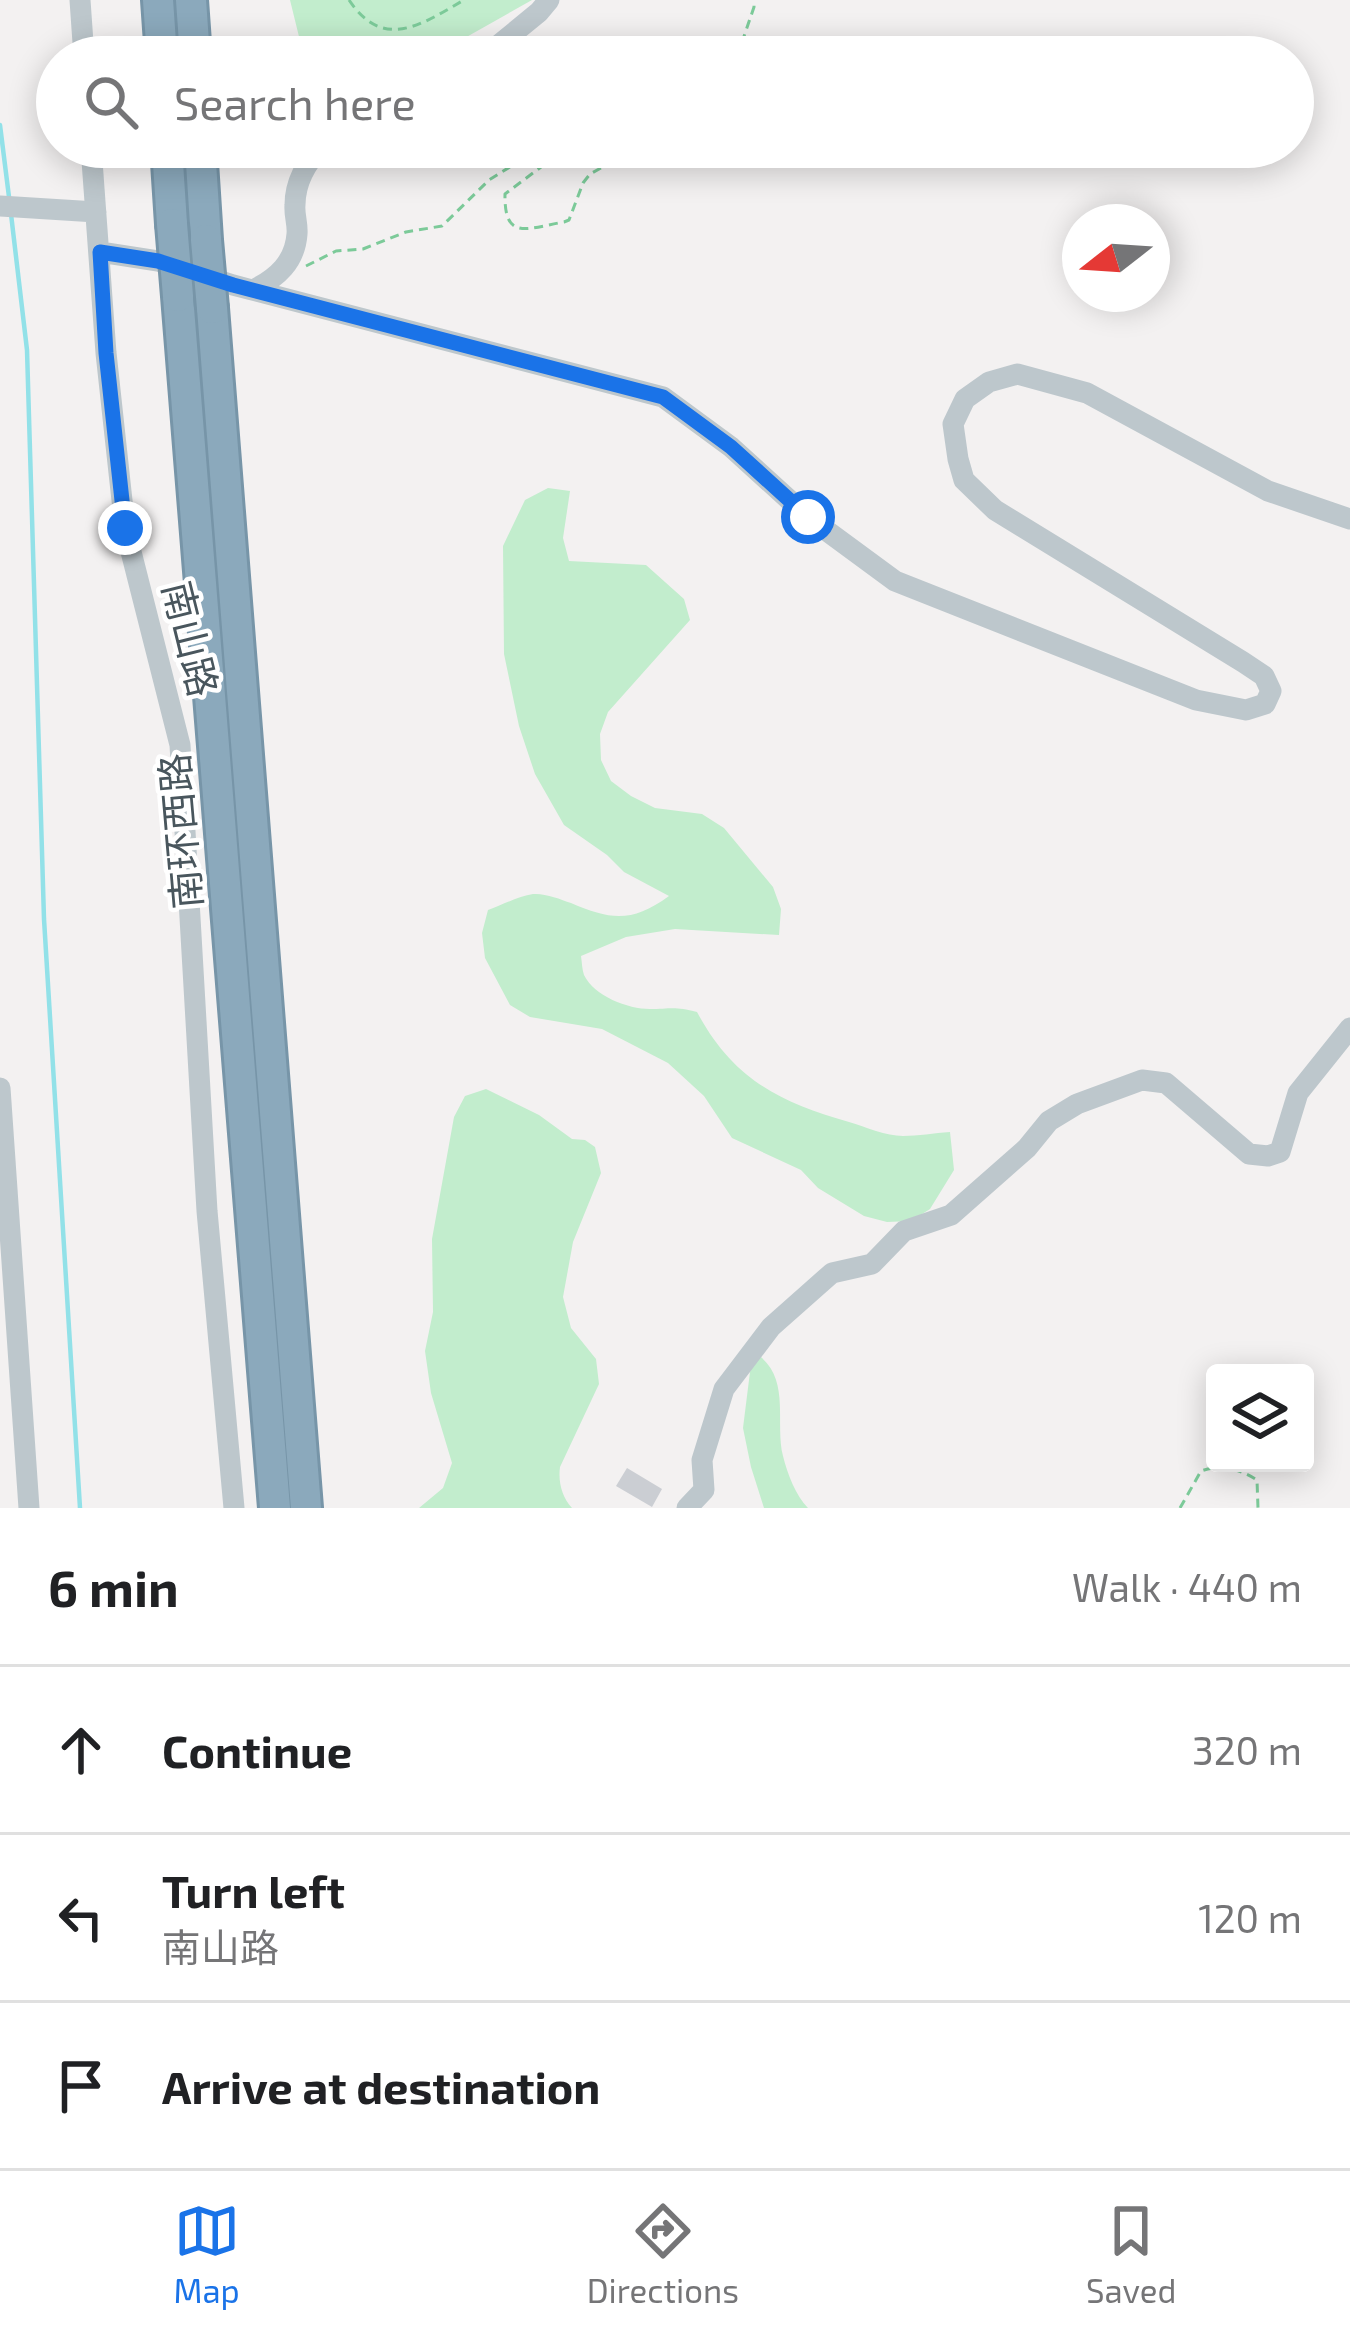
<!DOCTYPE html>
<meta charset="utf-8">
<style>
:root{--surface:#fff;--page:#f6f6f6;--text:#202124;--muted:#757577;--line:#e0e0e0;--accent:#1a73e8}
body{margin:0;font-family:"Exo 2","Noto Sans SC",sans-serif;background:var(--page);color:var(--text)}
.controls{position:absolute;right:36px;bottom:36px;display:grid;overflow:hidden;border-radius:12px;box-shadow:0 6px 30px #0003}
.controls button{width:108px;height:108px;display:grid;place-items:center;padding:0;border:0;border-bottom:3px solid var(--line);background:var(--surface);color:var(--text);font:60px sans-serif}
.compass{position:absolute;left:1062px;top:204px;width:108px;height:108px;border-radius:50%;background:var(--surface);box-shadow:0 6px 30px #0003;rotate:253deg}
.stop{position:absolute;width:36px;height:36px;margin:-27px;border:9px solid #1a73e8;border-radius:50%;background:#fff}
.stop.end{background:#1a73e8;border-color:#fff;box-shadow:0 3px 12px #0008}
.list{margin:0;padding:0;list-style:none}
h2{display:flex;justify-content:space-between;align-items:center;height:156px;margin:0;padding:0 48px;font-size:51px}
h2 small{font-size:39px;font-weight:400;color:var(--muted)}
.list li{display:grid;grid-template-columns:78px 1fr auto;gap:36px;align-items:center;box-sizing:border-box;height:168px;padding:0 48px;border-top:3px solid var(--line)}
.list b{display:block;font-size:45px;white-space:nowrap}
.list p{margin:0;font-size:39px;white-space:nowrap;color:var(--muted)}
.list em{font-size:39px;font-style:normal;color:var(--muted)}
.icon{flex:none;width:66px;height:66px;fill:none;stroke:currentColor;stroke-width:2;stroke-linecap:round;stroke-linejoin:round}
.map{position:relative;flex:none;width:1350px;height:1508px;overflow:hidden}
.search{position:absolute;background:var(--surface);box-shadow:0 6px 30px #0003;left:36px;right:36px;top:36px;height:132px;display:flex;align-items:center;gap:30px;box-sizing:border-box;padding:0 42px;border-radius:66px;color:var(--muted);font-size:45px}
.sheet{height:660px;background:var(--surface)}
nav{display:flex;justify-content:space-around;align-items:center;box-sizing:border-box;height:168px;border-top:3px solid var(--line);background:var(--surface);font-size:33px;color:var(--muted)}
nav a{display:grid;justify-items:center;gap:6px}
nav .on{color:var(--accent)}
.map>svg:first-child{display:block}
</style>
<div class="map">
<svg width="1350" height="1508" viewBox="0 0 1350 1508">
<rect width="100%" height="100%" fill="#f3f1f1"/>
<path fill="#c2edcd" d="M290 0H532L431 57H304Z
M548 488 570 491 563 538 569 561 646 565 684 599 690 620 608 712 600 734 601 760 611 781 631 796 655 808 702 814 724 828 773 887 781 909 779 935 675 929 626 937 581 956C582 963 582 969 584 975 594 996 628 1009 650 1009 670 1009 675 1006 697 1012 733 1079 779 1102 849 1122 866 1127 886 1136 903 1136 918 1136 934 1133 950 1132L954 1170 930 1209 911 1221 887 1222 864 1216 818 1188 801 1170 732 1138 704 1096 668 1063 602 1029 530 1017 510 1005 485 958 482 933 488 910C502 905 519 896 533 894 545 893 560 899 571 903 611 920 632 923 669 896L624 872 607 855 564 825 535 774 519 726 504 654 503 546 525 500Z
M486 1089 539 1115 572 1139 585 1140 595 1147 601 1173 573 1242 563 1297 571 1328 596 1359 599 1384 560 1467C558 1482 562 1497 572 1508H419L443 1488 452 1463 431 1393 425 1351 433 1312 432 1239 454 1117 465 1096Z
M761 1357C790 1382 775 1423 783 1456 787 1473 796 1496 808 1508H764L751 1467 743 1428 751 1364Z"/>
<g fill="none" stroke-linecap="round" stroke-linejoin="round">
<path stroke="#92e1e8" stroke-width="4.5" d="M0 125 9 197
M11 214 27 350 44 919 80 1508"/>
</g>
<path fill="#cbced3" d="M627 1468 662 1489 652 1507 616 1486Z"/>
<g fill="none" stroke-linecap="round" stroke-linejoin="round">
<defs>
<path id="highway" d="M158 0 162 57
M191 0 195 57
M167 147 172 224
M200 147 206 240
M178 296 275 1508
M212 308 306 1508"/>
</defs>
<use href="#highway" stroke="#7795a8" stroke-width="36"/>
<path stroke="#7cca99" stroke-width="3" stroke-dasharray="9 6" stroke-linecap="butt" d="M349 0C384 52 422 24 464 0
M737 57 754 7V0
M306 266 336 251 363 249 406 232 442 226 489 180 529 155 535 156 541 167 505 194C504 242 528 228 564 222L569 220 583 183 590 174 639 147
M1180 1508 1201 1471C1221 1464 1240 1469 1257 1480L1258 1508"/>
<path stroke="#bdc7cc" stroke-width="21" d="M80 0 84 57
M484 57 539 12 549 0
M91 147 106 353 125 528 180 745 207 1211 234 1508
M0 206 96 212
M100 252 158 261 233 285 663 397 731 447 808 517 895 581 1196 700 1246 710 1265 704 1271 691 1264 676 1243 662 995 510 964 480 958 459 953 424 965 399 989 382 1017 374 1087 393 1268 491 1350 519
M253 290C277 278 295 262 297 234 298 224 294 215 295 205 295 183 306 162 322 147
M0 1088 29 1508
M687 1508 704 1490 702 1460 724 1389 771 1327 832 1273 872 1264 904 1231 951 1215 1027 1148 1049 1121 1077 1104 1142 1080 1166 1083 1249 1154 1268 1156 1280 1152 1298 1093 1350 1028"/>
<use href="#highway" stroke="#8ba9bc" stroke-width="30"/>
<defs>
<path id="highway-bridge" d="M172 224 178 296
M206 240 212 308"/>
</defs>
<use href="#highway-bridge" stroke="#7795a8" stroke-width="36" stroke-linecap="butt"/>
<use href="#highway-bridge" stroke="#8ba9bc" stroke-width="30"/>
</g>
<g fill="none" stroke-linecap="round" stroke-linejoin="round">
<path stroke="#1a73e8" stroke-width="15" d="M125 528 106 353 100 252 158 261 233 285 663 397 731 447 808 517"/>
</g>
<g text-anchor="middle" stroke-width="9" stroke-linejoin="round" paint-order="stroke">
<g font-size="39" fill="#49565d" stroke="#fff">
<text transform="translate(190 639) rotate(76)" y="14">南山路</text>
<text transform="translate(181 831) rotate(-95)" y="14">南环西路</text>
</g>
</g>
</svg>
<div class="controls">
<button><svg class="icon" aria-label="layers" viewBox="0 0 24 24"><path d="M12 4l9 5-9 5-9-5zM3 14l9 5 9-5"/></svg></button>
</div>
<svg class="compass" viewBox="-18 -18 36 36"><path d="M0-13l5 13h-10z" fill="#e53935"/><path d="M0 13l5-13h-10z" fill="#757577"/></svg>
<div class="stop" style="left:808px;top:517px"></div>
<div class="stop end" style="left:125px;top:528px"></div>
<div class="search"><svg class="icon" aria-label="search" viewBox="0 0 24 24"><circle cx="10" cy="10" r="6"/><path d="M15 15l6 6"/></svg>Search here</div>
</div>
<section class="sheet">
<h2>6 min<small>Walk · 440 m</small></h2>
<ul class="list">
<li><svg class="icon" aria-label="ahead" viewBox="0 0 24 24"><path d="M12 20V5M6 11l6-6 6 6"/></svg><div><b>Continue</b></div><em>320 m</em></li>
<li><svg class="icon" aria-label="left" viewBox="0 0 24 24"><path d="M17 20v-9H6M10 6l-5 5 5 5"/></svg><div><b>Turn left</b><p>南山路</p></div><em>120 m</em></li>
<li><svg class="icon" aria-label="arrive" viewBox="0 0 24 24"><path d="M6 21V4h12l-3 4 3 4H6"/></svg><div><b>Arrive at destination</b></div></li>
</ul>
</section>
<nav>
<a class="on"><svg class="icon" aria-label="map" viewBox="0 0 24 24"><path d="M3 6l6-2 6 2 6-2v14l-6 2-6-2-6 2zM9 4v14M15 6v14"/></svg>Map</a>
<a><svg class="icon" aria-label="directions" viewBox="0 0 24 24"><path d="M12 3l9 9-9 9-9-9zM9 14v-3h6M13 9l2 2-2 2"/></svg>Directions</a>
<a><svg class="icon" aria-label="saved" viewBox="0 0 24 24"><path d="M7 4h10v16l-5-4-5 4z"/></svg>Saved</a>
</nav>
